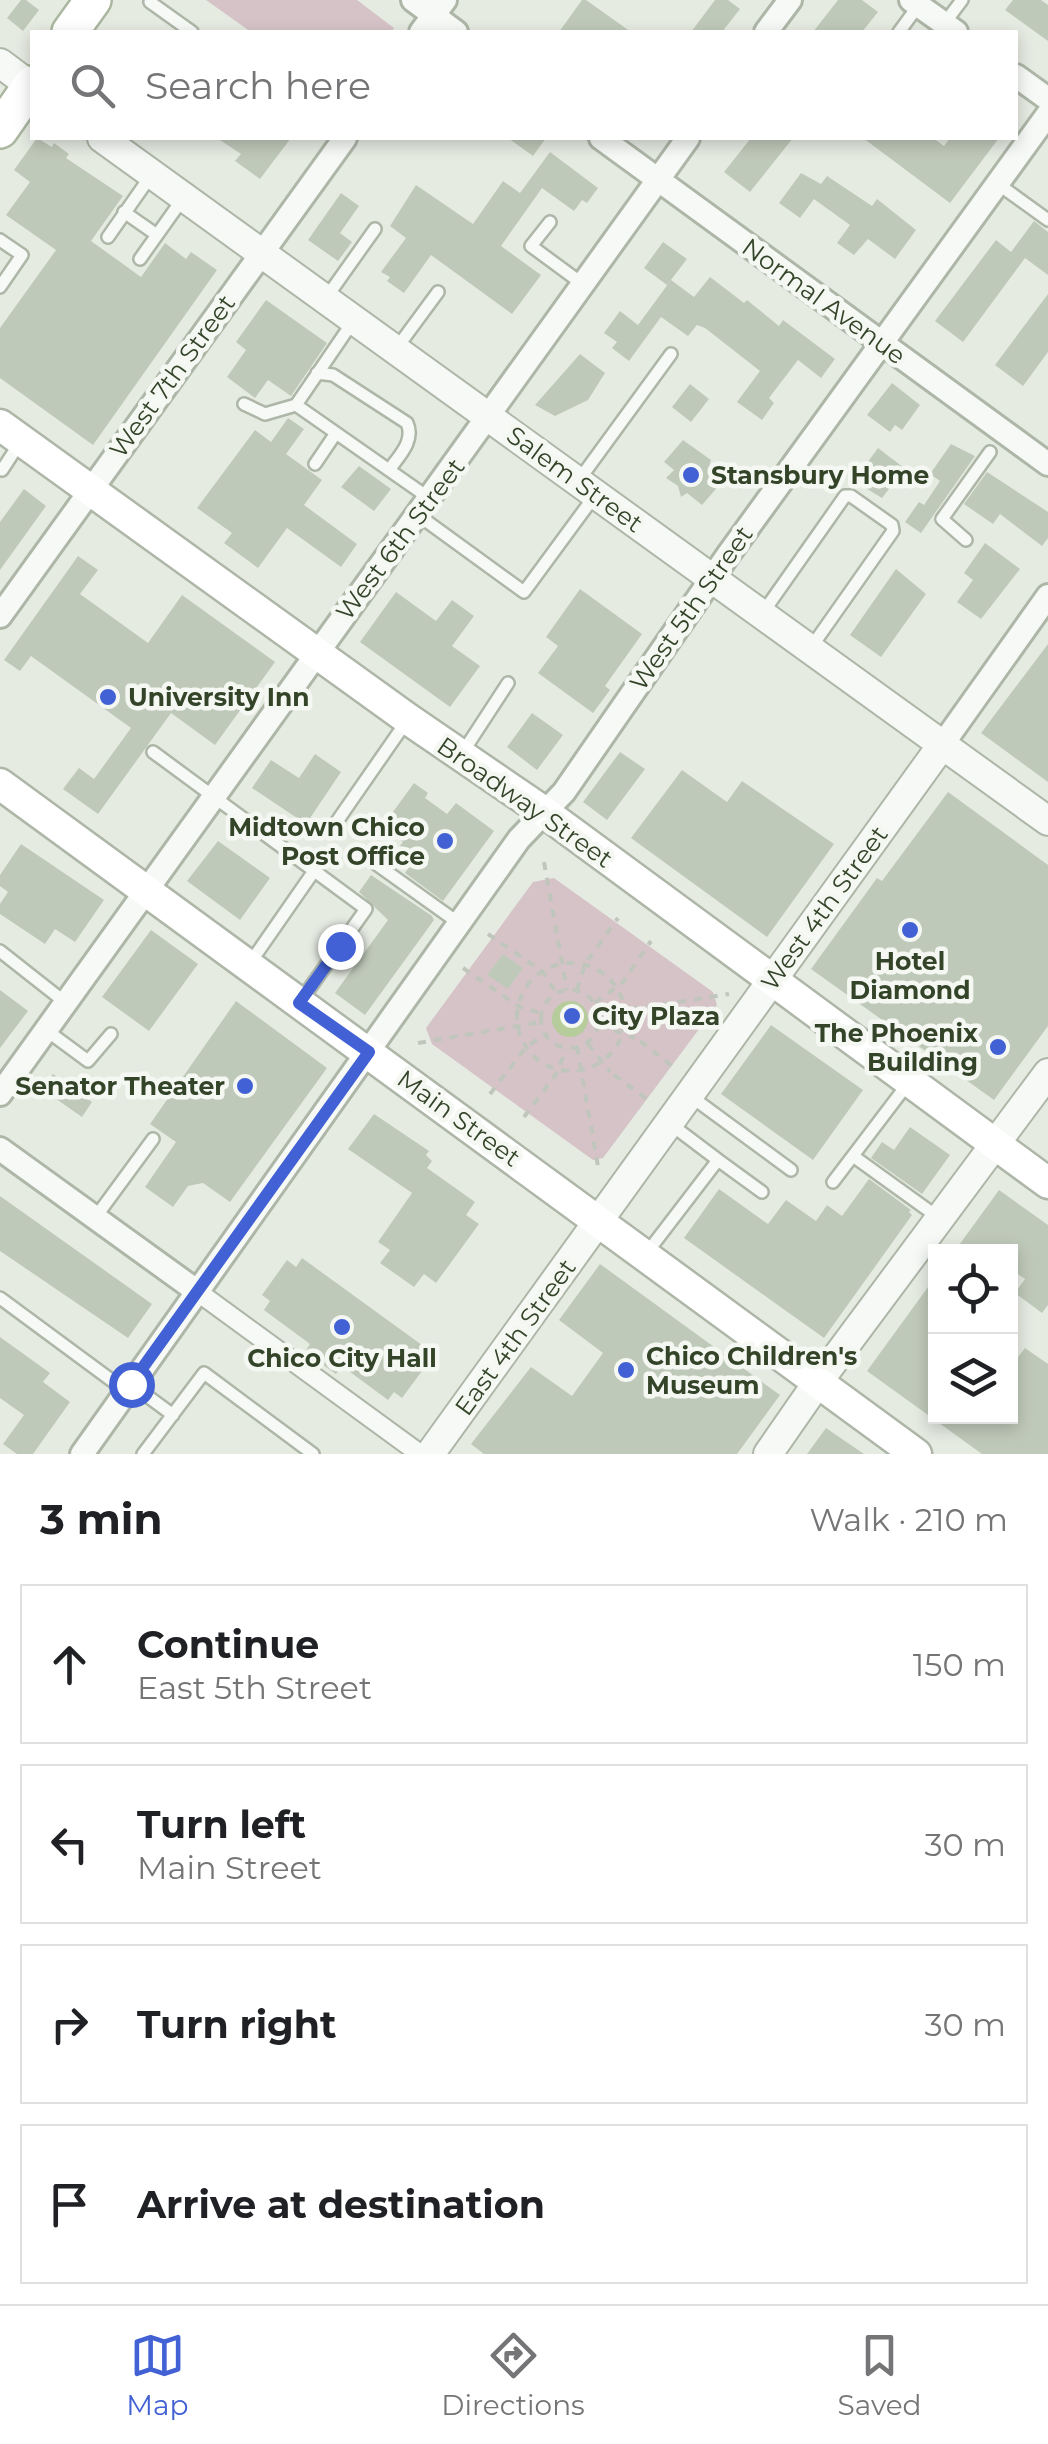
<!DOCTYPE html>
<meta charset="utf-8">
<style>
:root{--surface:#fff;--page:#f6f6f6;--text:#202124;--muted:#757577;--line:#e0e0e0;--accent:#4261d4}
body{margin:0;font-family:Montserrat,sans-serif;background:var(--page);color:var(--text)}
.controls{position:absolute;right:30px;bottom:30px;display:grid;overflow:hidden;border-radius:0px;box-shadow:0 5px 15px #0003}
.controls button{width:90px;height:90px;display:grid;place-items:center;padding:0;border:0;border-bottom:2px solid var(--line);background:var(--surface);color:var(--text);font:50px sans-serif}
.stop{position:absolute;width:30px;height:30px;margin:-22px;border:8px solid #4261d4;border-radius:50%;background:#fff}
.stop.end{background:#4261d4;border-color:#fff;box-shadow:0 2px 10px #0008}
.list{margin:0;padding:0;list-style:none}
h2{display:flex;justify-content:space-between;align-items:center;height:130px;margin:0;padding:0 40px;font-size:42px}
h2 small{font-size:32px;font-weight:400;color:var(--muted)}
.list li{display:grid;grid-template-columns:65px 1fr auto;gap:30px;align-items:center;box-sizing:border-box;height:160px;margin:0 20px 20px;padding:0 20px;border:2px solid var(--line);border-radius:0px}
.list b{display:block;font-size:38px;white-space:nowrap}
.list p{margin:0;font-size:32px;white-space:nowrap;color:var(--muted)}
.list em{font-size:32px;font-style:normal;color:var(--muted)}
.icon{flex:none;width:55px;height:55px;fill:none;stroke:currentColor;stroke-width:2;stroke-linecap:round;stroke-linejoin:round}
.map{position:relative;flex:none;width:1048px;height:1454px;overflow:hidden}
.search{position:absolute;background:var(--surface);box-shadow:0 5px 15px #0003;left:30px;right:30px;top:30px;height:110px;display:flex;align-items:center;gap:25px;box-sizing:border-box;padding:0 35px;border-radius:0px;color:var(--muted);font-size:38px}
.sheet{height:850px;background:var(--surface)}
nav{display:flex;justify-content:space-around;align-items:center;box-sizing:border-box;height:140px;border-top:2px solid var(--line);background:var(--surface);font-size:28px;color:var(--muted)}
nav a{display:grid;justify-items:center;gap:5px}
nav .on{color:var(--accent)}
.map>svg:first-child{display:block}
</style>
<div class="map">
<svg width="1048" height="1454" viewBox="0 0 1048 1454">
<rect width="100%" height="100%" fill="#e6ebe2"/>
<path fill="#d5c3c8" d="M206 0H357L394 28 391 32H251Z
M554 878 713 992 717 1005 603 1158 593 1160 432 1044 426 1028 533 882Z"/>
<path fill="#b6cc9b" d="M552 1019a18 18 0 1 1 36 0a18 18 0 1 1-36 0Z"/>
<path fill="#bfc9b9" d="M21 0H26L39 10 23 31 7 18Z
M582 0H586L631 32H559Z
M715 0H728L740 9 722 32H691Z
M838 0H862L878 12 862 32H813Z
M1013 0H1041L1048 5V41L1005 10Z
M37 138 52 147 54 143 69 154 66 158 123 196 91 241 141 277 165 243 186 259 191 252 217 270 93 445 0 378V328L56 250 6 215 30 182 14 170Z
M217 138H291L260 179 235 161 241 154Z
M508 138H546L533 156Z
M751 138H793L750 192 724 172Z
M863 138H933L944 146 950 138H999L950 203Z
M550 152 598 188 587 203 582 200 574 211 542 188 501 246 541 275 512 314 431 255 404 293 387 281 390 277 381 272 406 238 390 226 416 185 473 224 503 181 520 193Z
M801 173 821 184 827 176 872 206 877 199 916 230 895 259 868 239 854 255 837 243 850 225 818 202 814 199 800 218 779 203Z
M341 193 359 206 340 233 352 242 338 261 308 240Z
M1034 221 1048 232V275L1025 258 963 342 935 321 996 240 1011 252Z
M663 242 687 259 667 285 644 268Z
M710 277 744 303 747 300 779 326 783 320 835 359 821 378 798 360 769 398 774 403 762 420 737 402 760 371 705 328 697 325 688 336 661 317 629 361 612 348 617 342 604 333 620 311 638 325 671 280 694 297Z
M1048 294V352L1023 386 995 365Z
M266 300 327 343 291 396 268 380 255 398 227 377 246 350 236 342Z
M580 354 605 373 588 400 555 416 535 405Z
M892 383 920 405 902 430 895 425 890 432 867 415Z
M690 384 709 399 691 422 672 407Z
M288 418 304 429 286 454 322 480 304 505 357 544 341 567 287 528 258 568 224 543 232 533 197 508 255 430 271 442Z
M683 440 711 460 708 471 721 483 702 505 687 493 681 497 678 486 666 478 674 470 664 462Z
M951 444 975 456 921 533 905 522 919 502 924 505 940 481 930 474Z
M878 448 908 471 899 484 895 481 882 498 854 481Z
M359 466 391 489 374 511 341 487Z
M987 472 1048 512V538L1042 546 1000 514 993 524 964 504Z
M24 489 46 506 0 570V522Z
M985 543 1020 569 981 619 957 602 973 580 964 573Z
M78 556 98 570 80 594 148 643 182 595 275 662 215 745 171 713 98 814 63 789 79 768 94 779 131 728 31 656 20 671 4 660Z
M896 569 926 594 881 657 850 635Z
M580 589 642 634 605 686 610 690 593 713 538 673 558 646 546 637Z
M396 592 436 621 452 600 474 616 452 646 480 666 450 707 360 642Z
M1048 644V782L981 733Z
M532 713 563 735 537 770 507 747Z
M620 752 645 769 607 820 583 802Z
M315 754 341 772 306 824 252 788 271 760 299 778Z
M682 770 727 802 742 781 834 844 767 937 631 838Z
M414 783 428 793 425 798 447 814 456 803 494 831 443 901 405 873 416 857 400 846 403 842 382 827Z
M948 792 1048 865V1026L994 1100 811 969 877 878 882 881Z
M218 841 270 878 240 920 187 881Z
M21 844 104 900 75 942 55 929 45 944 0 914V904L8 892 0 886V875Z
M371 875 432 916 434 920 365 1015 335 993 388 920 359 892Z
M151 930 198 964 149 1031 102 997Z
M503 954 523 968 508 989 487 975Z
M0 990 28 1011 0 1048Z
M236 1001 327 1068 230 1202 203 1183 188 1186 173 1207 145 1187 176 1142 150 1124Z
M771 1025 863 1090 813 1160 721 1094Z
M53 1074 92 1102 82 1117 42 1089Z
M374 1114 429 1151 426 1155 432 1161 427 1168 475 1202 466 1215 479 1224 436 1283 424 1274 414 1287 380 1263 390 1250 378 1242 412 1193 348 1149Z
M910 1127 950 1155 922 1194 871 1158 882 1142 894 1150Z
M869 1179 911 1210 909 1212 912 1215 824 1338 684 1238 719 1189 768 1224 786 1200 816 1221 827 1205 842 1216Z
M999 1190 1048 1225V1305L1042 1313 1015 1293 1025 1279 1010 1269V1252H954Z
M0 1196 152 1304 128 1338 0 1251Z
M302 1258 426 1348 419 1357 428 1363 402 1398 394 1392 388 1400 342 1366 336 1374 305 1352 310 1344 264 1310 270 1301 262 1295 287 1260 296 1267Z
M600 1264 780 1395 737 1454H484L471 1444 531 1367 572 1396 603 1353 559 1320Z
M936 1276V1416H1010V1368L1025 1348 1048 1364V1454H982L867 1371Z
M0 1337 50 1373 43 1382 70 1402 33 1454H17L3 1444 24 1415 0 1398Z
M826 1428 864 1454H807Z"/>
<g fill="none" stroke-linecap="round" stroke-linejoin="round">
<defs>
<path id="service" d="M150 2 192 32
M944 24 962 0
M899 32 918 6
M998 184 1048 220
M124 212 157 235
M550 222 531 246 584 285
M108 237 152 174
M0 240 22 255 0 287
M140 259 184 197
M326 298 375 229
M354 320 296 405 429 498
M396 349 438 292
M317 373 333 375 407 423C415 441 399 456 389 470
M244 404 265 414 296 405
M315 464 336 433
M2 470 21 441
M579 480 671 354
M418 515 524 592 596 494
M966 540 942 519 990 452
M762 614 845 496H851L892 525 893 531 810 649
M153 752 366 909 302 999
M461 755 508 683
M331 830 406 722
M358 851 460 924
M0 951 66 1003
M248 966 314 871
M46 1030 88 1061 111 1034
M689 1095 791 1170
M853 1156 939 1218
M718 1160 762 1192
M833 1182 909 1082
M95 1218 153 1139
M646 1254 718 1160 669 1123
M0 1298 126 1391
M131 1384 173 1415
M143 1454 204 1373 313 1454"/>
<path id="pedestrian" d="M198 1292 420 1454"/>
<path id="minor" d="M413 0 456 32
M911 0 956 32
M421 32 445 0
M766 32 790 0
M1016 76 1048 99
M601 138 1048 464
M0 616 345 138
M942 745 1048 596
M0 1094 688 138
M0 1149 198 1292
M82 1454 519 839 564 792 728 555 1048 114"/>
<path id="tertiary" d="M0 63 32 87
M102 138 1048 821
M430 1454 942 745
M768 1454 818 1382 1048 1073"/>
<path id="secondary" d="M0 425 408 719 544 812 1048 1183
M0 784 916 1454"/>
<path id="primary" d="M70 32 93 0
M0 130 32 84"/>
</defs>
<use href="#service" stroke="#adb6a7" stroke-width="16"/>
<use href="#pedestrian" stroke="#adb6a7" stroke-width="22"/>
<use href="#minor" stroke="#adb6a7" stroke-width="28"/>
<use href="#tertiary" stroke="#adb6a7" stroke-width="32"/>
<use href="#secondary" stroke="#adb6a7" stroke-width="35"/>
<use href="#primary" stroke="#abb7a0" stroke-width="40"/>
<path stroke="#c0c6bc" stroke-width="4" stroke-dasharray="8 8" stroke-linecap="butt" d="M544 862 567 990
M488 934 542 971 556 992
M517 1017a54 54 0 1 1 108 0a54 54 0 1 1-108 0Z
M463 968 518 1006 540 1013
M541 1019a29 29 0 1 1 58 0a29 29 0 1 1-58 0Z
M577 990 585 964 618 918
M595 1003 623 982 651 941
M599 1014 729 994
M599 1025 635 1038
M640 1041 676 1069
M418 1043 541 1022
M588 1044 610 1072
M577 1047 599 1172
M614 1075 651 1102
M490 1094 526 1047 544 1035
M524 1117 559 1070 565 1049"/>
<use href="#service" stroke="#f6f9f5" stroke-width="11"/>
<use href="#pedestrian" stroke="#f6f9f5" stroke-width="18"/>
<use href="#minor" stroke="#f6f9f5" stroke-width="22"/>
<use href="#tertiary" stroke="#f6f9f5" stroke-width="28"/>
<use href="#secondary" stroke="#fff" stroke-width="30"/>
<use href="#primary" stroke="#fff" stroke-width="35"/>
</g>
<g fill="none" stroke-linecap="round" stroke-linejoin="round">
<path stroke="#4261d4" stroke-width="12" d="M131 1384 369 1052 299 1003 340 946"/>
</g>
<g fill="#4261d4" stroke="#f5f8f2" stroke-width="4">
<circle cx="691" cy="475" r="10"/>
<circle cx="108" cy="697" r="10"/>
<circle cx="445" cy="841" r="10"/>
<circle cx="910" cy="930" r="10"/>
<circle cx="572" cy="1016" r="10"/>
<circle cx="998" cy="1047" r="10"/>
<circle cx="245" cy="1086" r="10"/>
<circle cx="342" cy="1327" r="10"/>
<circle cx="626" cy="1370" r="10"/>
</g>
<g text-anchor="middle" stroke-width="9" stroke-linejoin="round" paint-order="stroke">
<g font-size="25" fill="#344429" stroke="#f5f8f2">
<text transform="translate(824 301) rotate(36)" y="9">Normal Avenue</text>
<text transform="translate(172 376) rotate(-54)" y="9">West 7th Street</text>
<text transform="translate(575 479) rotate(36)" y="9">Salem Street</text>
<text transform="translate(400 539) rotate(-53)" y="9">West 6th Street</text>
<text transform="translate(691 608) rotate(-55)" y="9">West 5th Street</text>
<text transform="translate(525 802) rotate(35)" y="9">Broadway Street</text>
<text transform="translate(824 908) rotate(-54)" y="9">West 4th Street</text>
<text transform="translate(459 1118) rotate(36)" y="9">Main Street</text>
<text transform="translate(515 1337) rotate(-54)" y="9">East 4th Street</text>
</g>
<g font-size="25" font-weight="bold" fill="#344429" stroke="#f5f8f2" text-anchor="start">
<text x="711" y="484">Stansbury Home</text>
<text x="128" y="706">University Inn</text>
<text x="425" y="836" text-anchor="end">Midtown Chico<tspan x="425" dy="29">Post Office</tspan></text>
<text x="910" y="970" text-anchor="middle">Hotel<tspan x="910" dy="29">Diamond</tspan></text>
<text x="592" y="1025">City Plaza</text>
<text x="978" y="1042" text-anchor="end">The Phoenix<tspan x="978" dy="29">Building</tspan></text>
<text x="225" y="1095" text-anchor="end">Senator Theater</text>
<text x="646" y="1365">Chico Children's<tspan x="646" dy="29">Museum</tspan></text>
<text x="342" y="1367" text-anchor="middle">Chico City Hall</text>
</g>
</g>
</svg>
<div class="controls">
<button><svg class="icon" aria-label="locate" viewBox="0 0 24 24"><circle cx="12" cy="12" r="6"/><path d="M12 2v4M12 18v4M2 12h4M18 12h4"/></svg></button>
<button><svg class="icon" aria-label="layers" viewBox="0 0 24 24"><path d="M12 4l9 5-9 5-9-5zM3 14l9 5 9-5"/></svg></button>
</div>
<div class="stop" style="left:131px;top:1384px"></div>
<div class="stop end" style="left:340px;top:946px"></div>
<div class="search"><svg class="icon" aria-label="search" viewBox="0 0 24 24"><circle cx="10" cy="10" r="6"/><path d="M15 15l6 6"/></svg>Search here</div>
</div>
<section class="sheet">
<h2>3 min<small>Walk · 210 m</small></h2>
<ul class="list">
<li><svg class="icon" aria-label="ahead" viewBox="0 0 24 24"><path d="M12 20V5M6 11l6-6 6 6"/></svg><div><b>Continue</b><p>East 5th Street</p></div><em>150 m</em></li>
<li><svg class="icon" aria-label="left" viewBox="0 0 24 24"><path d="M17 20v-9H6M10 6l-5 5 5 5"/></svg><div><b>Turn left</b><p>Main Street</p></div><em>30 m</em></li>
<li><svg class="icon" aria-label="right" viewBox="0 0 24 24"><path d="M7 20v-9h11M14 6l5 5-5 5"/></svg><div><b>Turn right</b></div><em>30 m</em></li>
<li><svg class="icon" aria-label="arrive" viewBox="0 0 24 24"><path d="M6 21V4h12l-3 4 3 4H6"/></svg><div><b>Arrive at destination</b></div></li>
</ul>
</section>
<nav>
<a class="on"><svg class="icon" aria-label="map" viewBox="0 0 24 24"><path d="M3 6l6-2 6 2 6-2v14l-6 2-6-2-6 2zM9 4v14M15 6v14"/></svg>Map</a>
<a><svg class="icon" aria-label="directions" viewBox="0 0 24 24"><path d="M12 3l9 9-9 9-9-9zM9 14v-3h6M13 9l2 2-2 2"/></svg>Directions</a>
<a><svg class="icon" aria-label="saved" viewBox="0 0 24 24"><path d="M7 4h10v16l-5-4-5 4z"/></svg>Saved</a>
</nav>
